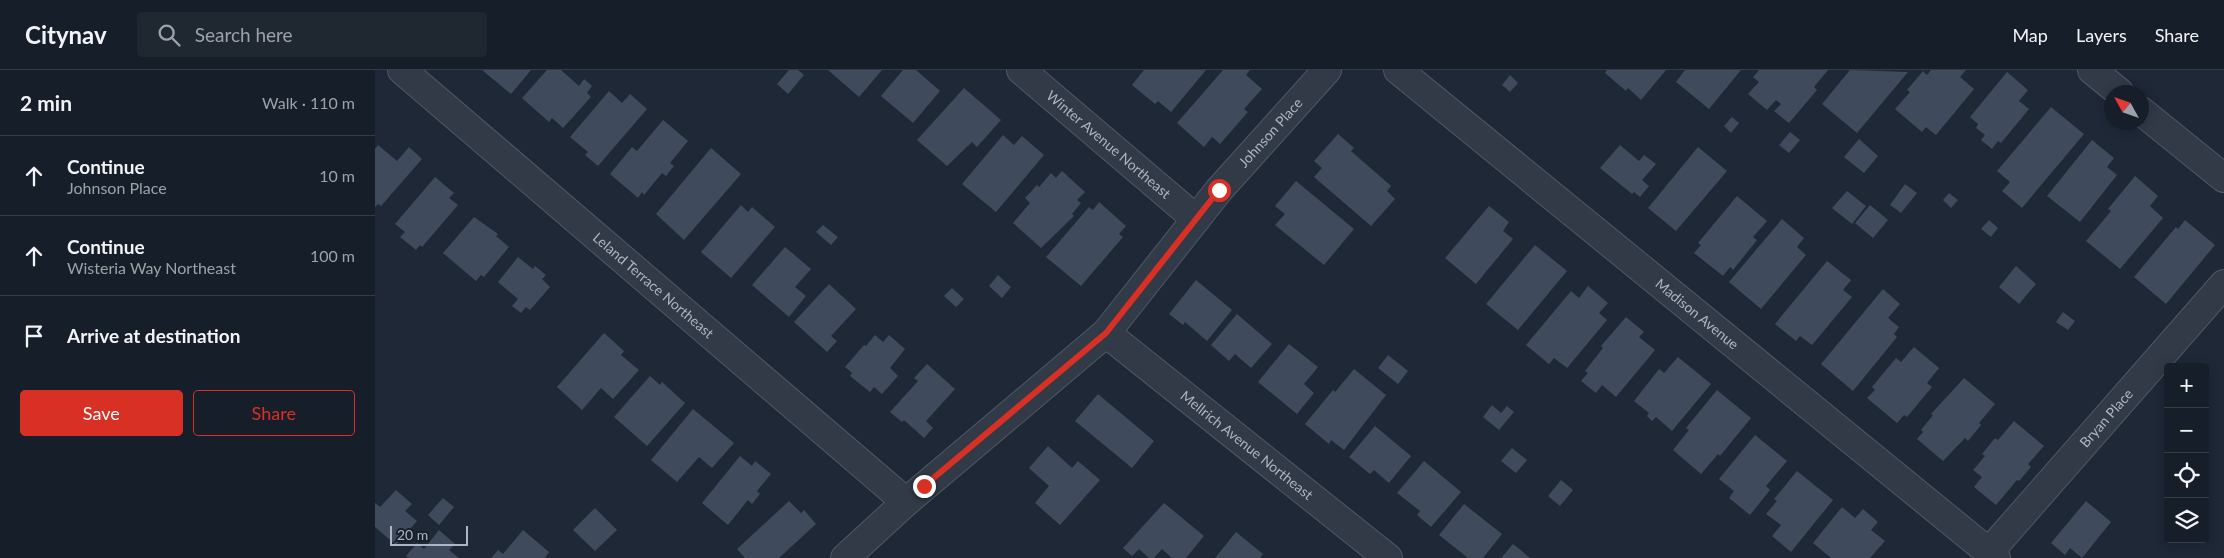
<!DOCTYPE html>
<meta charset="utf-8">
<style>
:root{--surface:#161e29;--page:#1f2731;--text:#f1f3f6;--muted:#9ea2a8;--line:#353c46;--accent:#d93025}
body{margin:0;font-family:Lato,sans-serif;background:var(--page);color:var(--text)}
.controls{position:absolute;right:15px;bottom:15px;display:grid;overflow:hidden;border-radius:5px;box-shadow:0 2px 12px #0003}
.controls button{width:45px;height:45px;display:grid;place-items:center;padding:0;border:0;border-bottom:1px solid var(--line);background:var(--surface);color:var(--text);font:25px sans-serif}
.compass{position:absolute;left:1729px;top:15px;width:45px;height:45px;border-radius:50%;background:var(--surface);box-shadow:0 2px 12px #0003;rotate:310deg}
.scale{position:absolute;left:15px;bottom:12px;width:78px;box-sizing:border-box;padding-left:5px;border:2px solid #acb5c5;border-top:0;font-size:14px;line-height:18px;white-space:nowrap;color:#acb5c5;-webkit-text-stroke:4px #18202c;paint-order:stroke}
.stop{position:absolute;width:15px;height:15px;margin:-11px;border:4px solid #d93025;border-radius:50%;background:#fff}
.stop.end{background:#d93025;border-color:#fff;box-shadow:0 1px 5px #0008}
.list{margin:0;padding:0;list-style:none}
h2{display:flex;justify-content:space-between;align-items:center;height:65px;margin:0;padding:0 20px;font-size:21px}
h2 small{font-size:16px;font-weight:400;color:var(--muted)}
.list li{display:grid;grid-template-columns:32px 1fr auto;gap:15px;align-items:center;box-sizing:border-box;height:80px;padding:0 20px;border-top:1px solid var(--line)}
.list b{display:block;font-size:19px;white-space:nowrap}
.list p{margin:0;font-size:16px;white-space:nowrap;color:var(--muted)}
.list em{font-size:16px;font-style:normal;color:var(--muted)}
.actions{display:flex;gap:10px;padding:15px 20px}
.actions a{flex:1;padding:11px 0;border:1px solid var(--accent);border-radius:5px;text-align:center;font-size:18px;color:var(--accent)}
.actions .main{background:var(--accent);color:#fff}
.icon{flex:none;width:28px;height:28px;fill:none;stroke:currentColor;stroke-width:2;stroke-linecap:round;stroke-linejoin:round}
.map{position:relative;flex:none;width:1849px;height:488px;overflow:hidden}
header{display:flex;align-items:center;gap:30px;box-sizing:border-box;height:70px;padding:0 25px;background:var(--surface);border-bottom:1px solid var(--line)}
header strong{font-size:24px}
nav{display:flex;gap:28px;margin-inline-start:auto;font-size:18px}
.search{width:350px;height:45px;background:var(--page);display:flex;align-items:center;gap:12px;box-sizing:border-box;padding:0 18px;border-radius:5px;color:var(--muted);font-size:19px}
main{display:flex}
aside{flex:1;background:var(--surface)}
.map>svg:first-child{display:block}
</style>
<header>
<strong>Citynav</strong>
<div class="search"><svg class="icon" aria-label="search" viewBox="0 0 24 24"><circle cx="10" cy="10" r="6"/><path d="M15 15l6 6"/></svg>Search here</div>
<nav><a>Map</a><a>Layers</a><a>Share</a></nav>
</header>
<main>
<aside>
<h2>2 min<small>Walk · 110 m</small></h2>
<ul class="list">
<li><svg class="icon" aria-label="ahead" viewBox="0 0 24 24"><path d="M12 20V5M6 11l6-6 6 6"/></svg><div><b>Continue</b><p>Johnson Place</p></div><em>10 m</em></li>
<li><svg class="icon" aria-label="ahead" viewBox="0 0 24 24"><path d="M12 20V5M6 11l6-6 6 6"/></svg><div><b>Continue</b><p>Wisteria Way Northeast</p></div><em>100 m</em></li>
<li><svg class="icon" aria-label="arrive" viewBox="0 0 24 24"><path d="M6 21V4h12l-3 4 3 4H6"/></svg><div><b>Arrive at destination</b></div></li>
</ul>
<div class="actions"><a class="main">Save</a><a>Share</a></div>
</aside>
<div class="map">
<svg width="1849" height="488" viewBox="0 0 1849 488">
<rect width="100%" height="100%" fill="#1e2837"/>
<path fill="#3f4b5c" d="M107 0H156L136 24Z
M172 0H186L204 16 209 9 217 16 212 23 216 27 188 58 177 48 174 52 147 28Z
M414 0H423L429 5 413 24 402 14Z
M453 0H507L484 27Z
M528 0H541L565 21 538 53 506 26Z
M769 0H831L796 42 783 31 780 34 757 15Z
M848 0H875L871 5 887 19 869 39 873 42 845 74 837 67 829 77 802 53Z
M1232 0H1291L1266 30 1253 18 1251 21 1230 3Z
M1310 0H1366L1334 39 1301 12Z
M1384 0H1453L1439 17 1442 20 1414 53 1399 41 1406 34 1401 30 1392 40 1373 24 1384 12 1378 7Z
M1475 0 1533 2 1482 63 1447 34Z
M1556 0H1591L1585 7 1599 19 1561 65 1551 57 1547 62 1520 39 1535 22 1532 20 1548 1 1552 5Z
M1632 2 1653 20 1644 31 1654 39 1626 73 1623 71 1617 79 1606 70 1610 65 1601 58 1603 54 1595 47Z
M1135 5 1143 13 1135 22 1127 15Z
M589 18 626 50 602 77 597 72 572 96 542 70Z
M234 21 247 33 255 24 272 39 223 96 210 85 213 82 195 67Z
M1676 37 1709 64 1647 138 1627 121 1635 112 1622 101Z
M1357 47 1364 53 1356 63 1349 56Z
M288 50 313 71 295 93 299 96 291 106 287 103 269 125 267 122 263 128 235 104 257 77 262 81Z
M1415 62 1425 70 1414 83 1404 75Z
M963 64 979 78 976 81 1016 116 1012 121 1020 129 996 156 939 107 947 98 939 91Z
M628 65 639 75 647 66 669 85 621 142 587 114Z
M1484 69 1503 86 1489 103 1469 87Z
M1717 70 1739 88 1732 97 1742 105 1705 152 1672 126Z
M3 75 22 91 34 77 47 89 6 136 3 134 0 137V79Z
M1245 75 1264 91 1269 85 1281 94 1267 110 1274 116 1265 127 1259 122 1257 124 1225 98Z
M1323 77 1352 101 1301 161 1273 138Z
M336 78 366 104 309 170 281 144Z
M687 101 710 122 702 130 706 133 697 144 699 146 666 178 638 153 655 133 650 128 662 115 664 117 676 103 681 108Z
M1760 106 1783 126 1775 136 1788 148 1745 199 1711 171 1736 141 1733 139Z
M60 107 79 123 74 128 83 135 47 177 45 175 41 180 25 167 30 162 20 154Z
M921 111 979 159 949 195 900 155 910 144 900 136Z
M1530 114 1542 123 1526 143 1515 135Z
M1472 121 1491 136 1477 154 1457 138Z
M1574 123 1583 130 1576 138 1568 130Z
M1362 126 1392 151 1378 167 1382 170 1358 200 1355 197 1348 206 1319 183 1326 175 1323 173Z
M724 132 751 156 744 164 748 167 706 216 671 187 714 137 718 140Z
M366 135 373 142 377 137 400 157 356 208 326 182Z
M1495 135 1513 150 1498 168 1480 153Z
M1114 136 1134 152 1128 161 1138 169 1101 214 1070 188Z
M99 147 123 164 121 166 134 177 109 207 106 205 101 211 68 183Z
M1407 149 1429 168 1422 177 1431 185 1386 239 1354 212Z
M1614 150 1623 158 1616 167 1606 159Z
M1810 150 1840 175 1791 234 1759 207 1801 157 1803 159Z
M448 155 463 167 456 175 441 162Z
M1160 175 1192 201 1143 260 1111 234Z
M410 177 436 199 420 217 431 226 414 247 377 215Z
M143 187 158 199 160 196 171 205 167 209 175 217 155 240 151 237 146 243 137 236 143 229 123 212Z
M1452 191 1476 210 1468 220 1477 227 1437 275 1425 266 1421 271 1400 254Z
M1641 196 1661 214 1644 234 1624 217Z
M623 205 636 217 627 228 614 216Z
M821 210 857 240 832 271 810 252 808 255 794 244Z
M454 214 481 239 456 266 462 271 452 282 419 252Z
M1213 216 1233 233 1224 243 1232 250 1192 298 1179 288 1174 294 1151 275 1196 221 1204 228Z
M577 218 589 229 581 237 569 226Z
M1508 219 1525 234 1513 248 1524 257 1519 264 1522 267 1478 321 1446 294Z
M1688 242 1700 251 1693 260 1681 252Z
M862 244 897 274 876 298 860 284 854 291 836 275Z
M1251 247 1269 262 1264 267 1280 280 1241 327 1227 315 1221 323 1206 311 1213 303 1210 301 1228 278 1226 276Z
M229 263 249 281 246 285 264 300 238 329 226 318 207 340 182 317Z
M500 265 508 272 514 265 530 279 515 298 523 306 507 324 499 317 495 322 475 306 477 303 470 297 489 275 491 276Z
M914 274 943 297 929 314 939 323 922 344 883 312Z
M1539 277 1564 298 1552 313 1557 317 1532 347 1529 345 1522 353 1492 328 1500 320 1497 317 1521 288 1526 292Z
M1013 285 1033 301 1023 314 1003 298Z
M1303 287 1336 314 1297 361 1281 347 1277 351 1272 346 1274 343 1259 331 1284 299 1289 303Z
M552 294 580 319 551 351 558 358 549 368 529 350 527 352 515 342 543 311 539 308Z
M979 299 1011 325 969 380 956 370 954 374 930 354 958 320 960 322Z
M275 306 285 315 287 312 310 333 272 376 239 347Z
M1589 308 1620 334 1604 353 1606 355 1593 371 1590 368 1568 391 1542 369 1548 362 1546 360 1558 345 1556 344Z
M1342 320 1376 348 1345 386 1343 384 1326 404 1298 380 1314 360 1311 358Z
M723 324 779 371 757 398 700 351Z
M1117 335 1126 343 1132 336 1139 342 1124 360 1108 347Z
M318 339 359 373 337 398 324 387 302 412 276 390Z
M1639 351 1669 376 1653 394 1656 397 1644 411 1642 410 1621 435 1599 417 1607 407 1598 400 1610 386 1607 384 1620 368 1623 370Z
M1000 356 1036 386 1014 413 999 400 995 404 974 387Z
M1380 365 1412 391 1391 416 1395 420 1375 445 1354 428 1359 421 1344 409Z
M673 376 697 398 703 391 725 410 685 455 660 433 674 416 654 398Z
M1137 378 1152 390 1141 403 1126 391Z
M365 386 377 396 380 391 396 404 382 421 385 424 377 434 373 430 353 455 327 433Z
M1049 391 1086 422 1056 457 1042 445 1045 441 1022 423Z
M1422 401 1458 430 1416 482 1397 466 1406 455 1391 444 1402 431 1399 429Z
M1186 410 1198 420 1185 436 1173 426Z
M21 420 37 434 30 441 42 451 21 475 0 457V433L5 437Z
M68 428 79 437 64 455 53 445Z
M414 431 426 443 429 440 441 454 404 488H370L362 479Z
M1711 431 1736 452 1707 488 1695 478 1690 485 1676 473Z
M789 433 829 466 811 488H797L787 479 779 488H774L764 479 757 486 748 478Z
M1089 434 1127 464 1108 488H1093L1064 465Z
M1467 437 1480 448 1488 439 1503 452 1496 460 1510 471 1495 488H1456L1438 473Z
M220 438 242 460 220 481 198 460Z
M64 460 80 474 74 480 84 488H34L31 486 42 473 49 479Z
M148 460 174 482 170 488H116L123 480 128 484Z
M861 462 888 484 885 488H840Z
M1138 474 1142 477 1155 488H1126Z"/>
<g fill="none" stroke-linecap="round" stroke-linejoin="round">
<defs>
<g id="minor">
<path id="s1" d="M27 0 531 432"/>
<path id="s2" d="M646 0 821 149"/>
<path id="s3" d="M1023 0 1621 488"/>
<path d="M1717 0 1744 22"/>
<path d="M1766 41 1849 108"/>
<path id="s4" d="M731 263 1013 488"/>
<path id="s5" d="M1614 482 1849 214"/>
<path id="s6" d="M470 488 531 432 731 263 844 120 952 0"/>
</g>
</defs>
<use href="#minor" stroke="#4f5866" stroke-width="30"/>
<use href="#minor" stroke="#323a47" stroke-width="28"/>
</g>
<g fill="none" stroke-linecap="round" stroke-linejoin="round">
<path stroke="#d93025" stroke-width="6" d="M549 416 731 263 844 120"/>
</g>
<g text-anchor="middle" stroke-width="4.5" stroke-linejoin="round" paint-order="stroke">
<g font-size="14" fill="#acb5c5" stroke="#18202c">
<text dy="5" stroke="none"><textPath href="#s6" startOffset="604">Johnson Place</textPath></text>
<text dy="5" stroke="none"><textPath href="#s2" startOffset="115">Winter Avenue Northeast</textPath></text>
<text dy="5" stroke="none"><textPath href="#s1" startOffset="331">Leland Terrace Northeast</textPath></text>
<text dy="5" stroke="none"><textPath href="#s3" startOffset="386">Madison Avenue</textPath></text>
<text dy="5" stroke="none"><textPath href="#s5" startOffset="178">Bryan Place</textPath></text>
<text dy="5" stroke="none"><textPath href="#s4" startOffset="180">Mellrich Avenue Northeast</textPath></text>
</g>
</g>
</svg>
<div class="controls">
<button>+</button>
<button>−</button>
<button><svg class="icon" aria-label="locate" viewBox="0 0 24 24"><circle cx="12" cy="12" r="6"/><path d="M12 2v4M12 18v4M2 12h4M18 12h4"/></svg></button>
<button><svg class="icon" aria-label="layers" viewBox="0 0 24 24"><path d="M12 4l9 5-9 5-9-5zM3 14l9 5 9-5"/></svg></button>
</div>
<svg class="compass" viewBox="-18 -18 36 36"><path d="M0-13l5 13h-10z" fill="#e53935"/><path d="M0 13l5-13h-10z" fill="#9ea2a8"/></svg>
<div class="scale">20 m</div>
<div class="stop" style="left:844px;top:120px"></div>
<div class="stop end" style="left:549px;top:416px"></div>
</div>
</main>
